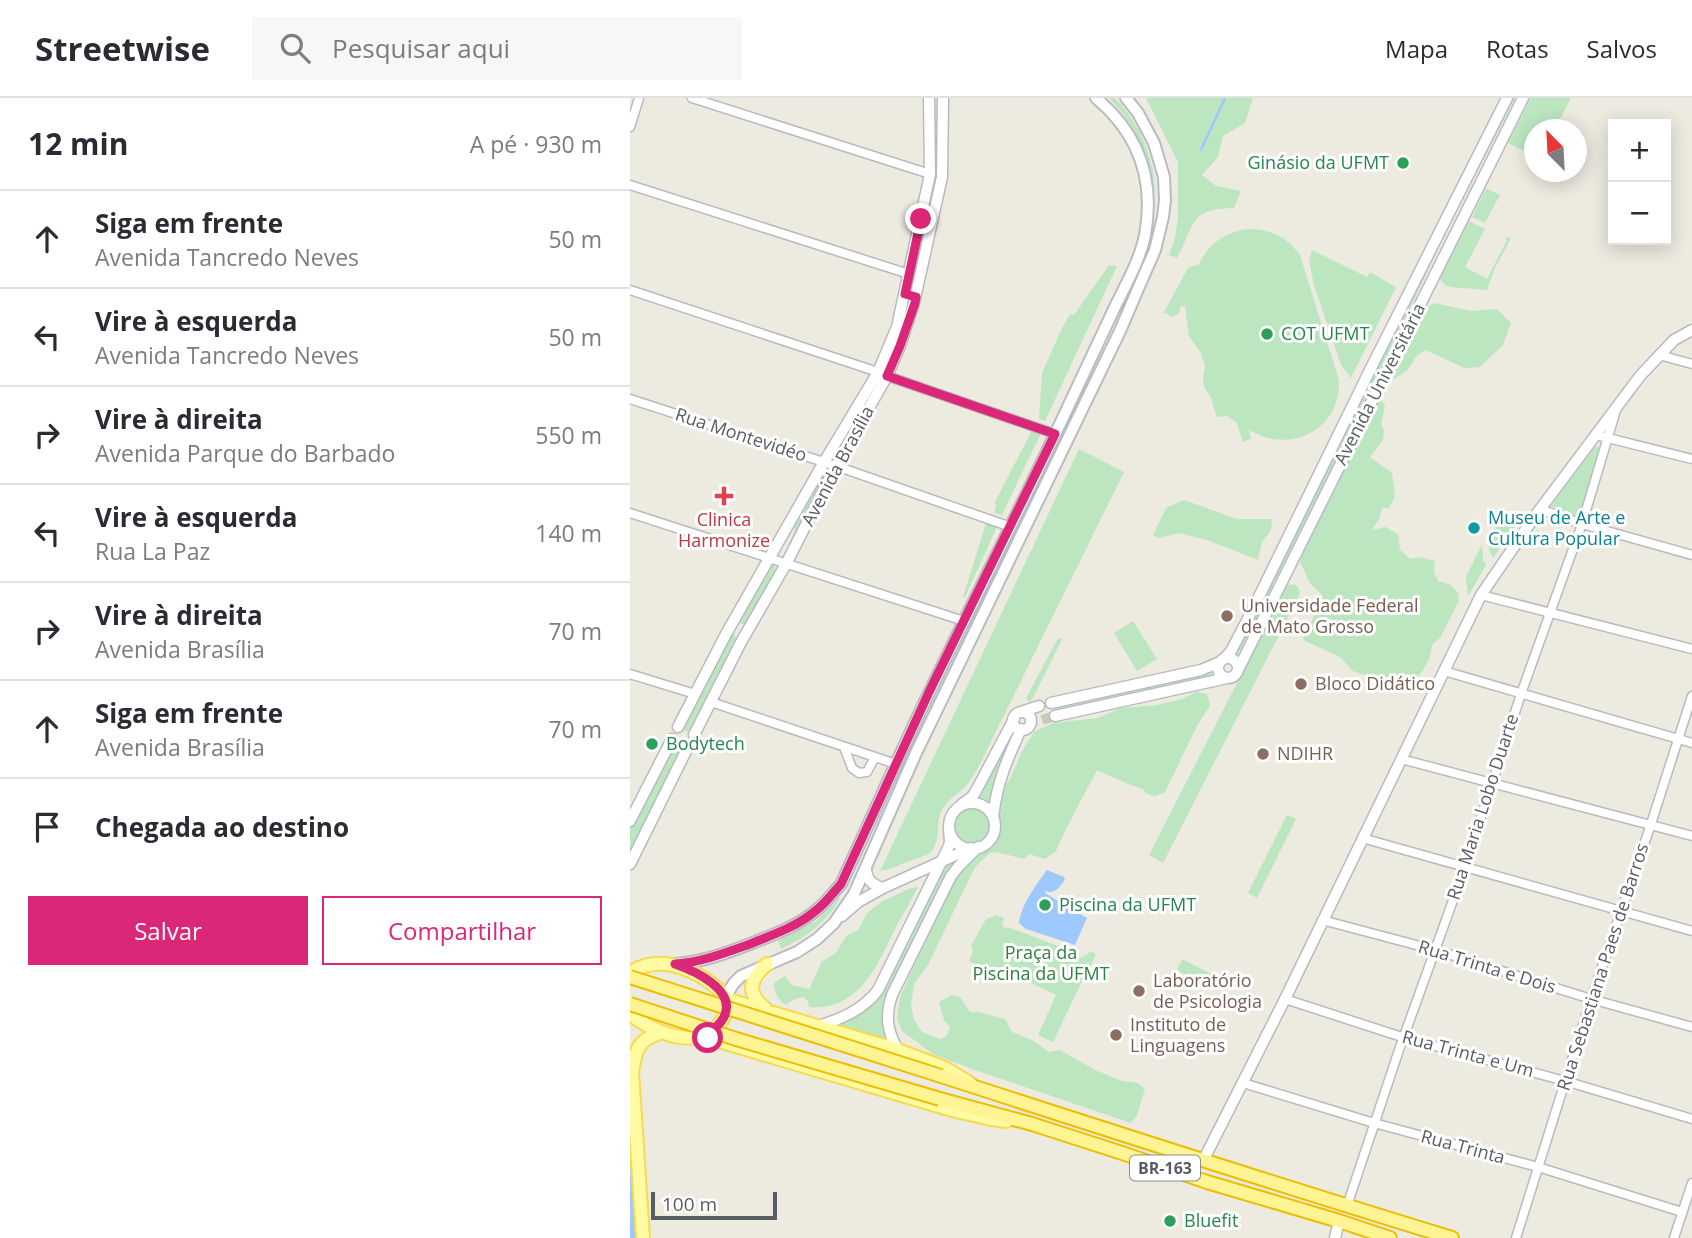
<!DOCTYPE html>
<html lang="pt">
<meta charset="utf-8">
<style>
:root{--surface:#fff;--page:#f7f7f7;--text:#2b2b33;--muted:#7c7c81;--line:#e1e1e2;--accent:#db2777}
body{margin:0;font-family:"Open Sans",sans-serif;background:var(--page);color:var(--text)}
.controls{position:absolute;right:21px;top:21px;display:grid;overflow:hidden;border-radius:0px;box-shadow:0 4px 18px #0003}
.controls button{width:63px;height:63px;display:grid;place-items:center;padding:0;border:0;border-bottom:2px solid var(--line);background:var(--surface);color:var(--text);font:35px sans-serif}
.compass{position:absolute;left:894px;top:21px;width:63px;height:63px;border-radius:50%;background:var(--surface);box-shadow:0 4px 18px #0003;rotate:336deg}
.scale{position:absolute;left:21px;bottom:18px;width:126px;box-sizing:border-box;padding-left:7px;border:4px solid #595c62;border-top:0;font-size:19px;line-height:24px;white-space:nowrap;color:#595c62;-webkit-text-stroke:5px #fff;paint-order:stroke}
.stop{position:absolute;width:21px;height:21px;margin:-16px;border:5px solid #db2777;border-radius:50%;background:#fff}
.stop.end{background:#db2777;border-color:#fff;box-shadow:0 2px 7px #0008}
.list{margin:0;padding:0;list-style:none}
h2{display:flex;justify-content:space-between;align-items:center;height:91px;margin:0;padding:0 28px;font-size:30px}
h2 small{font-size:23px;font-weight:400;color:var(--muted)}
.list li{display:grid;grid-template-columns:46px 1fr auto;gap:21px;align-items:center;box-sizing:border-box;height:98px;padding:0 28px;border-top:2px solid var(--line)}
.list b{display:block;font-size:26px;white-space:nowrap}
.list p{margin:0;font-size:23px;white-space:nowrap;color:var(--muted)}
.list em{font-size:23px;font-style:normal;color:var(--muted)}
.actions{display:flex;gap:14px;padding:21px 28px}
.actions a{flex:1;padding:16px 0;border:2px solid var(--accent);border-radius:0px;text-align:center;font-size:24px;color:var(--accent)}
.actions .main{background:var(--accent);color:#fff}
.icon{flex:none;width:38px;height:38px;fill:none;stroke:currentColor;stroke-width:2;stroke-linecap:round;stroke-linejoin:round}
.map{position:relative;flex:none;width:1062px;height:1140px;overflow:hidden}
header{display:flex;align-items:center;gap:42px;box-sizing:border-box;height:98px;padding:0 35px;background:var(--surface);border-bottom:2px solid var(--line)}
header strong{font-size:33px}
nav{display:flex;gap:38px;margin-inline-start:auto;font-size:24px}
.search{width:490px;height:63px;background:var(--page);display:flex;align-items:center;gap:18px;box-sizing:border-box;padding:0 24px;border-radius:0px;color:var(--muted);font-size:26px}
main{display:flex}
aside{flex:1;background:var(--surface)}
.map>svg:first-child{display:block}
</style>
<header>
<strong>Streetwise</strong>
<div class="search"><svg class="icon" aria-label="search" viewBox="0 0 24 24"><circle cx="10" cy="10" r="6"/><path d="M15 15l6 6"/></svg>Pesquisar aqui</div>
<nav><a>Mapa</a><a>Rotas</a><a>Salvos</a></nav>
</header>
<main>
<aside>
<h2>12 min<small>A pé · 930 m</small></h2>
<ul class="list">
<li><svg class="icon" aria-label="ahead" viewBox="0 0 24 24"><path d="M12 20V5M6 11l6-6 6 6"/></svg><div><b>Siga em frente</b><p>Avenida Tancredo Neves</p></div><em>50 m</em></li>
<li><svg class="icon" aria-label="left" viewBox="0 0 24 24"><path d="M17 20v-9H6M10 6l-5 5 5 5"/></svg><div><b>Vire à esquerda</b><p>Avenida Tancredo Neves</p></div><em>50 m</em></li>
<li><svg class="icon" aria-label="right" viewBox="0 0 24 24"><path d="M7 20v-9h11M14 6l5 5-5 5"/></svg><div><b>Vire à direita</b><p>Avenida Parque do Barbado</p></div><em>550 m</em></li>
<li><svg class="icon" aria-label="left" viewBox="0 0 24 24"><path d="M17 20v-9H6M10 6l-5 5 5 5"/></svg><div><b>Vire à esquerda</b><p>Rua La Paz</p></div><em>140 m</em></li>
<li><svg class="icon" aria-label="right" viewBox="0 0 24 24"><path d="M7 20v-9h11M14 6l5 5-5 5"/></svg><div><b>Vire à direita</b><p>Avenida Brasília</p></div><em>70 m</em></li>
<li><svg class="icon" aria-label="ahead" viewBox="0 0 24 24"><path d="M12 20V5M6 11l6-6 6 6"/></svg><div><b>Siga em frente</b><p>Avenida Brasília</p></div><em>70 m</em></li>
<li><svg class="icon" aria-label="arrive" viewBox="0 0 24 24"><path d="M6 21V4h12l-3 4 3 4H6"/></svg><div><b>Chegada ao destino</b></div></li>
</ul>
<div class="actions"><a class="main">Salvar</a><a>Compartilhar</a></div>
</aside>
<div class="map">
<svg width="1062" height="1140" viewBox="0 0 1062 1140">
<rect width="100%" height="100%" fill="#edebe0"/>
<path fill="#bbe6c0" d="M479 0H485C513 29 524 62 527 102 522 63 507 28 479 0Z
M516 0H623L615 25 593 38 588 59 572 77 586 88 611 93 604 110C557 111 566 127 547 160L539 157 545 140 548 119V64Z
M878 0H885L820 126 743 288 611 552 606 558 603 559 602 558Z
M901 0H941L925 31 904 32V58L878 45Z
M856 90 870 97 855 125 842 119Z
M839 123 855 131 835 169 857 181 877 142 876 141 877 139 881 140 864 172 857 192 820 189 815 187 810 181Z
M618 131C640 131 657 139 670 157L709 282C711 332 660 357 619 332L621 341 613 344 607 325 597 318 587 319 580 298 574 289 573 280 575 268 571 255 559 238 555 208H551L549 216 540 219 537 215 533 216 558 170 566 167 568 168C577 147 594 134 618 131Z
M682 152 737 179 740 174 766 189 721 280 711 267 684 187 679 163Z
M479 167 487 168 415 323 409 321 412 275 433 228 440 216 444 217Z
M804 205 841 213 867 211 881 225 873 247 850 269 834 270 796 252 786 258 778 272 759 284 751 301 755 309 751 326 754 333 753 342 740 359 762 375 765 398 759 410H752L750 419 742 432 756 429 768 436 770 452 780 461 789 459 805 463 804 474 808 483 821 487 828 495 829 503 810 540 802 547 800 559 792 574 787 579 764 577 756 585 723 573 710 559 673 542 693 498 680 485 670 464 673 454 754 289 778 244 790 214Z
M402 332 411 335 372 417 364 415 366 409 365 404Z
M965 349H968L970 353 948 419 921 408Z
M449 351 494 374 348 670C344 676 340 684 335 689 327 697 316 702 311 714 305 729 312 744 299 756L259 771 250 773Z
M192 376 195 378 161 450 158 448 165 433 164 426Z
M554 402 607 421H642L641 432 632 444 628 462 577 442 549 435 529 440 523 437 536 410Z
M884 417H893L863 460C851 441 866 424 884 417Z
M356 425 367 429 335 499H333Z
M852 446 853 462 856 467 838 498 836 479Z
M141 465 145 469 146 476 117 525 115 527 108 524Z
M658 487C666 485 671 490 669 498L533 765 519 757 655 491Z
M503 523 527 561 507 573 484 535Z
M101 536 105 537 106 540 58 634 51 630 99 538Z
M428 540 432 541 402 602 399 604 396 600Z
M580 575 583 578 424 616 423 611Z
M566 594 577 596 580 607 566 630 535 694 525 698 517 696 512 691 498 686 467 672 435 733 426 753 415 761 399 756 394 761 366 754 360 755 345 769 298 867 284 886 281 908 284 922 292 934 310 941 317 938 320 929 314 922 309 904 322 897 330 899 340 914H348L375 921 382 934 402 942 419 954 430 952 465 972 492 983 508 985 515 991 507 1017 501 1025 342 971 303 956 272 933 267 920 270 899 327 775 347 756 362 745 366 739 369 730V697L380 681 391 655 404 634 423 625 468 620 491 610 527 607 552 601Z
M381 631H384L386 633 360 707 346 700Z
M46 643 55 648 0 754V730Z
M324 728a18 18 0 1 1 36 0a18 18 0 1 1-36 0Z
M657 717 666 721 627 800 618 795Z
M320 766 326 767 318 776 254 905C251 920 253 931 258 945L201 930C227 920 236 916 252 893L315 768Z
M288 789C282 802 274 814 267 827 248 865 231 913 179 909L178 903 173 899 163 902 156 907C148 903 144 893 144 885L155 878 161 887 180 891C182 881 189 874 191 864L206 855 216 838 228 832 237 815 253 803 281 790Z
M211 799C198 823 176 840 151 851L148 843 185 824Z
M366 817 374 820 372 825 375 831 378 829 441 853 439 858C449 861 454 861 460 853L466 856 456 879H454L423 944 408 937 426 897 366 868 362 874 339 863 343 854 341 848 356 821Z
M552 861 583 877 580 885 562 876 556 877 547 872Z"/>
<path fill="#9dc9ff" d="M417 772 434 779 435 782C430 788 425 797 416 793L415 795 457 820 445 847 396 831 389 825C391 807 406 787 417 772Z
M0 1025 9 1140H0Z"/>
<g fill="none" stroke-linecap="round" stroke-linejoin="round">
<path stroke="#9dc9ff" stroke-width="2.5" d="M571 52 595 0"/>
<path stroke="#c8c7c0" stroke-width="10" stroke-dasharray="10 5" stroke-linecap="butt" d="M412 622 425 618"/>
<defs>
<path id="minor" d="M62 0 300 76
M0 29 9 0
M0 87 279 176
M0 192 248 274
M1029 257 1062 266
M257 278 425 336
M0 301 206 368 381 429
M966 337 1062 361
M910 411 952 426 1062 457
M0 415 334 523
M851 497 1062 551
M814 573 1062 645
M0 576 65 596
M81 604 266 666
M214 649 222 670 229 675 237 674 245 659
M771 661 1062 738
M732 740 1062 833
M692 822 805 852 961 901 1062 929
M655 901 775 940 935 983 1062 1021
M613 985 744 1025 908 1069 1052 1114
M717 1108 769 952 835 769 891 596 952 426 986 312
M886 1140 961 901 1021 726 1062 598
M1044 1140 1062 1085"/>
<path id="tertiary" d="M588 570a10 10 0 1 1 20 0a10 10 0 1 1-20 0Z
M593 562 601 553 622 513 740 272 877 0
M608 572 893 0
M421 605 571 572 590 564
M391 614 409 608
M383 623a9 9 0 1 1 18 0a9 9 0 1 1-18 0Z
M425 618 597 580
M48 629 96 536 194 364 248 274 267 229 300 76 299 0
M64 637 110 546 156 466 206 368 257 278 270 248 284 205 312 79 313 0
M319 728a23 23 0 1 1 46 0a23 23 0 1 1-46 0Z
M332 706 342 699 347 691 384 621
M363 719C367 684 377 662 391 631
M0 723 42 641
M0 766 58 649
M236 771C237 782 242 787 253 790
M212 818 228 804 253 790 341 750
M188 928C211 921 233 912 248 892L319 748 320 743 319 732
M268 952C257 933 255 918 262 897L321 778 328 769 348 749
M574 1061 655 901 851 497 905 418 1010 278 1044 242 1062 232
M705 1140 709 1123"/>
<path id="secondary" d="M45 866C74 864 99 854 125 844 145 836 167 828 184 814 195 806 202 796 211 786 241 722 269 657 300 593 343 504 388 415 430 326 448 287 466 249 484 211 495 188 510 162 515 137 525 82 509 36 466 0
M95 899 104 885 111 878 167 854 187 841 204 825 224 796 286 655 490 233 508 191 525 152 533 119 535 102 534 79 524 45 508 15 496 0"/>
<path id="primary" d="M0 875C26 857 57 868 81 885 86 889 93 894 96 901 98 908 96 916 92 922 72 956 23 934 0 916
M96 901 268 952 315 970 341 986
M135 910C116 895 119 881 137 866
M67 939 89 943 322 1012 361 1021 377 1023
M13 1140 2 974C6 950 8 942 32 934"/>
<path id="trunk" d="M311 978C481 1033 651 1088 822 1140
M310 1001 402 1026 492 1055 577 1084 709 1123 760 1140"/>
</defs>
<use href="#minor" stroke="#b8bac0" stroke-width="11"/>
<use href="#tertiary" stroke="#b8bac0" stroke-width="13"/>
<use href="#secondary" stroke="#b9bbc2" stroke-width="14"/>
<use href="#primary" stroke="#f6da50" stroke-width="16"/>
<use href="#trunk" stroke="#ecbe00" stroke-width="16"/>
<use href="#minor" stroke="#fff" stroke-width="8"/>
<use href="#tertiary" stroke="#fff" stroke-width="10"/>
<use href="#secondary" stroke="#fff" stroke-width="10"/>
<use href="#primary" stroke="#fffba2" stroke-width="12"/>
<use href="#trunk" stroke="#fff493" stroke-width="12"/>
<defs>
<path id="trunk-bridge" d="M0 879 311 978
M0 906 106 941 310 1001"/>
</defs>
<use href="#trunk-bridge" stroke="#ecbe00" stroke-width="16" stroke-linecap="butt"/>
<use href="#trunk-bridge" stroke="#fff493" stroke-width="12"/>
</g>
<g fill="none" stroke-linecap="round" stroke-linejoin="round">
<path stroke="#db2777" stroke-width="9" d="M78 940 67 939C79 935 88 930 94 919 107 892 65 873 45 866 72 864 95 855 120 846 142 837 166 829 184 814 195 806 202 796 211 786L299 594 425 336 257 278 270 248 285 205 286 199 275 196 291 121"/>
</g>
<g fill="#2e9e5b" stroke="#fff" stroke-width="2.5">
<circle cx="773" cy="65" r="7"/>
<circle cx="637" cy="236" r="7"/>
<circle cx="22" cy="646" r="7"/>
<circle cx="415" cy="807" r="7"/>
<circle cx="540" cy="1123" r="7"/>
</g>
<path fill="#e0444e" stroke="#fff" stroke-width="2.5" d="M90.5 387.5h7v7h7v7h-7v7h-7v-7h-7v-7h7z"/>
<circle fill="#0f9aa8" stroke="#fff" stroke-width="2.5" cx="844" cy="430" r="7"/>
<g fill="#8d6e63" stroke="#fff" stroke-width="2.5">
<circle cx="597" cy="518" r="7"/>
<circle cx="671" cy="586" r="7"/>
<circle cx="633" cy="656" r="7"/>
<circle cx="509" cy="893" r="7"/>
<circle cx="486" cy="937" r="7"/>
</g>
<g text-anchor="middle" stroke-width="6" stroke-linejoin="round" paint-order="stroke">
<rect fill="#fff" stroke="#8b8d91" stroke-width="2" x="500" y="1057.5" width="70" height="25" rx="5"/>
<g font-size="16" font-weight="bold" fill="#595c62">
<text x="535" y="1076">BR-163</text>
</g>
<g font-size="18" fill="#27864d" stroke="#fff" text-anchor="start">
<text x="759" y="71" text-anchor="end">Ginásio da UFMT</text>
<text x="651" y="242">COT UFMT</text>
<text x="36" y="652">Bodytech</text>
<text x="429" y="813">Piscina da UFMT</text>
<text x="554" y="1129">Bluefit</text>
</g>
<g font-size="18" fill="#595c62" stroke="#fff">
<text transform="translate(750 286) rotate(-63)" y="6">Avenida Universitária</text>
<text transform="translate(111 337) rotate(18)" y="6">Rua Montevidéo</text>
<text transform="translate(208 368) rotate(-62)" y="6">Avenida Brasília</text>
<text transform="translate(853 709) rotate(-72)" y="6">Rua Maria Lobo Duarte</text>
<text transform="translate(857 869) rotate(17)" y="6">Rua Trinta e Dois</text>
<text transform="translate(973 869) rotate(-72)" y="6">Rua Sebastiana Paes de Barros</text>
<text transform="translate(838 956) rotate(15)" y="6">Rua Trinta e Um</text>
<text transform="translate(833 1049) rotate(15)" y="6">Rua Trinta</text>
</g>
<g font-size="18" fill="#0d838f" stroke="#fff" text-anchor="start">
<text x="858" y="426">Museu de Arte e<tspan x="858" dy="21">Cultura Popular</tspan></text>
</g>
<g font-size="18" fill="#be3a42" stroke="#fff">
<text x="94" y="428">Clinica<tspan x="94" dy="21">Harmonize</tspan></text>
</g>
<g font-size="18" fill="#785e54" stroke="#fff" text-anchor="start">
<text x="611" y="514">Universidade Federal<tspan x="611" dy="21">de Mato Grosso</tspan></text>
<text x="685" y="592">Bloco Didático</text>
<text x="647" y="662">NDIHR</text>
<text x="523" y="889">Laboratório<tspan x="523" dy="21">de Psicologia</tspan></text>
<text x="500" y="933">Instituto de<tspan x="500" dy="21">Linguagens</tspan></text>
</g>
<g font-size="18" fill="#30813e" stroke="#fff">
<text x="411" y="861">Praça da<tspan x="411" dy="21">Piscina da UFMT</tspan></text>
</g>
</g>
</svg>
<div class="controls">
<button>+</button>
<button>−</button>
</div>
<svg class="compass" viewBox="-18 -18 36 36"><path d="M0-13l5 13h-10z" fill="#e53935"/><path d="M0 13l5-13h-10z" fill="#7c7c81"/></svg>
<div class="scale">100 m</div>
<div class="stop" style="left:78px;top:940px"></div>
<div class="stop end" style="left:291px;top:121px"></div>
</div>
</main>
